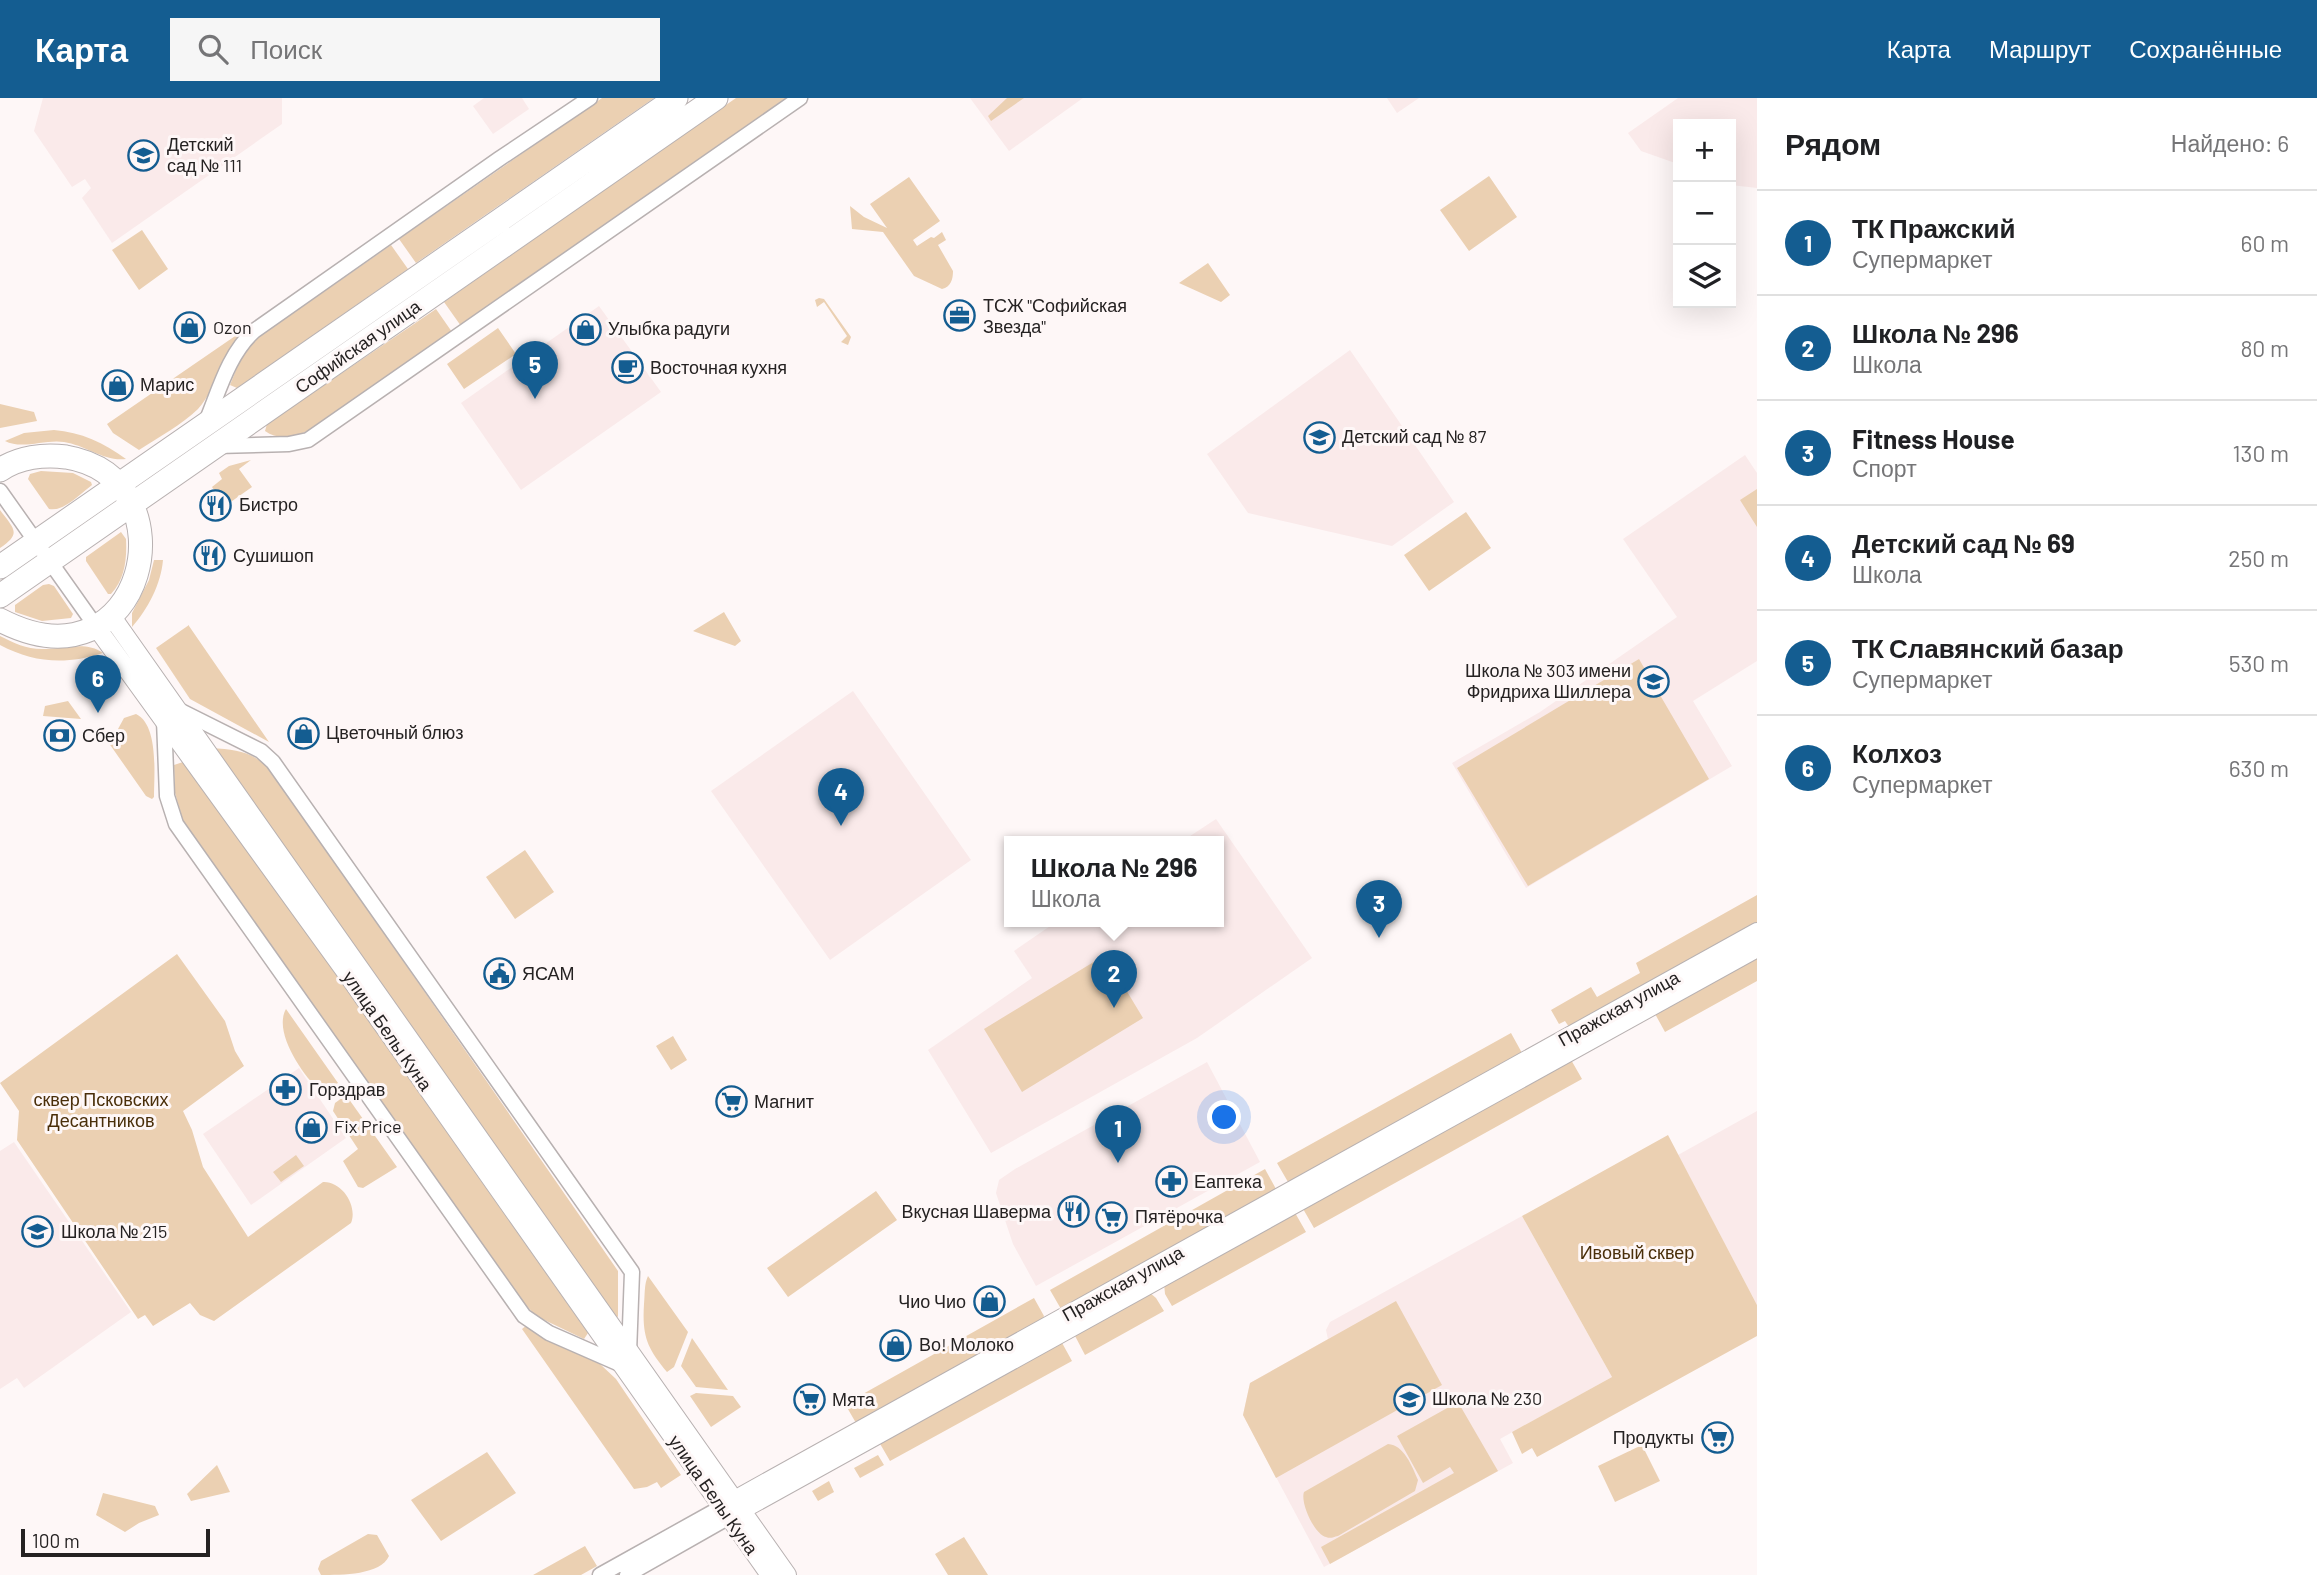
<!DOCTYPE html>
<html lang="ru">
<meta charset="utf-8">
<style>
:root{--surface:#fff;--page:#f6f6f6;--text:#202124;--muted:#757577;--line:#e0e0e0;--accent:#145d91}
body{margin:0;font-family:Barlow,sans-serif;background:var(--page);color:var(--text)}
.controls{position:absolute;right:21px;top:21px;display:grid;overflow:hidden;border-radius:0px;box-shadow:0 7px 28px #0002}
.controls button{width:63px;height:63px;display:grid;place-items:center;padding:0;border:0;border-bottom:2px solid var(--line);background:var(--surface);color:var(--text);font:35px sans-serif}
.scale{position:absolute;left:21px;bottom:18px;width:189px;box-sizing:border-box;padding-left:7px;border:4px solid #252222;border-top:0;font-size:19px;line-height:24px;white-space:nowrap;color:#252222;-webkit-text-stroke:5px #fef7f7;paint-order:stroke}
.you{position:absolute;left:1225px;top:1020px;width:24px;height:24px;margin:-18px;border:5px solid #fff;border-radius:50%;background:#1a73e8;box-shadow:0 0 0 10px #1a73e833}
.badge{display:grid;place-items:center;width:46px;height:46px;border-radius:50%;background:var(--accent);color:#fff;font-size:23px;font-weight:700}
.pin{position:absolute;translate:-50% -58px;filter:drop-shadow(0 2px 4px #0008)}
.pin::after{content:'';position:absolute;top:37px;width:24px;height:21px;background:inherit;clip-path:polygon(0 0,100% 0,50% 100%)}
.popup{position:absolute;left:1004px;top:738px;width:220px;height:91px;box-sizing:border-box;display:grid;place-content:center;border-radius:0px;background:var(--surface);filter:drop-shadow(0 2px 5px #0005);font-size:23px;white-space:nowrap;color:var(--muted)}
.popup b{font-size:26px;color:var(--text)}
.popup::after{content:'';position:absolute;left:50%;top:100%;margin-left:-14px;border:14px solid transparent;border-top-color:var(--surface)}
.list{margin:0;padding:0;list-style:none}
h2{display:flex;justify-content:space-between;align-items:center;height:91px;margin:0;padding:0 28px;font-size:30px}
h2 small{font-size:23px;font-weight:400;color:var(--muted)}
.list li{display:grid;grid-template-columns:46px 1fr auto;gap:21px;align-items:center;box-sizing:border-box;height:105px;padding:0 28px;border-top:2px solid var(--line)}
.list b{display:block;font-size:26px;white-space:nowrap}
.list p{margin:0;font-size:23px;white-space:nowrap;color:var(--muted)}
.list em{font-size:23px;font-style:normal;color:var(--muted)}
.icon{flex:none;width:38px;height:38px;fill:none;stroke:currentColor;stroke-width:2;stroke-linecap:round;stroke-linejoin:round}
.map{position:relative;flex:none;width:1757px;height:1477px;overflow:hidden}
header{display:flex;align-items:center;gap:42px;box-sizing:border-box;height:98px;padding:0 35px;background:var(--accent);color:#fff}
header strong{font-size:33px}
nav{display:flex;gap:38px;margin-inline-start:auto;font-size:24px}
.search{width:490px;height:63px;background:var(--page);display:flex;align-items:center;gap:18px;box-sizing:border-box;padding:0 24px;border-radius:0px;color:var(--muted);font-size:26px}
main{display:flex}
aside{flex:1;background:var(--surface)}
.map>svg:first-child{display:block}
</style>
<header>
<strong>Карта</strong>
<div class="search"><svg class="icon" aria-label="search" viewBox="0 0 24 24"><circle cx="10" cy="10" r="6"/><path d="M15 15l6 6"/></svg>Поиск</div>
<nav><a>Карта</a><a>Маршрут</a><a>Сохранённые</a></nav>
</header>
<main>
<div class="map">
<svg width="1757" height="1477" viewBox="0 0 1757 1477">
<rect width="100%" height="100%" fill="#fef7f7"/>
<path fill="#faeaea" d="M43 0H282V26L112 145 82 100 91 90 85 81 72 89 34 33Z
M484 0H522L529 11 493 36 473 8Z
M970 0H1083L1009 53Z
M1387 0H1419L1397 15Z
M1678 0H1757V90L1731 87V26H1678V66L1641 53 1628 35Z
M599 208 661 294 521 392 461 305Z
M1350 252 1454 404 1392 448 1248 415 1207 356Z
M1745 357 1757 375V563L1693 603 1732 668 1526 790 1452 665 1540 614 1677 519 1623 441Z
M853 593 971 762 830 862 711 693Z
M1216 721 1312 860 1197 940 991 1055 928 952 1032 880 1014 853 1056 824H1219V744H1181Z
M1207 964 1260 1064 1036 1188 1013 1146 996 1095 999 1082 1015 1071Z
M299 970 346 1040 251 1107 203 1036Z
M1757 1013V1207L1678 1057Z
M14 1044 131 1214 24 1290 17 1280 0 1291V1053Z
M1522 1118 1612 1279 1500 1341 1513 1365 1324 1469 1243 1317 1250 1285 1328 1241 1326 1232 1330 1224Z"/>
<path fill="#ebd0b2" d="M602 0H654L416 165 399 141Z
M736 0H788L461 228 444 204Z
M1007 0H1024L991 23 988 18Z
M1489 78 1517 119 1469 153 1440 112Z
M909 79 940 123 913 142 917 148 931 139 934 140 942 134 946 142 938 147 953 173C953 181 951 189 942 191L914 178 883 134 852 131 850 108 864 119 887 130 870 106Z
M142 132 168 171 139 192 112 152Z
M391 147 408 171 237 290 230 287 242 257 259 239Z
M1208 165 1230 197 1221 204 1179 185Z
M819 200 824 201 851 239 848 247 841 244 847 238 824 204 817 209 815 202Z
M436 211 452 234 310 332C296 338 279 343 265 333L267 326Z
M498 230 516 256 464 291 447 266Z
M241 234C224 257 217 290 198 311 183 326 157 340 139 352L113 335 107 326Z
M0 306 34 314 37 323 0 330Z
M54 332C81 334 104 345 126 361 105 364 85 347 64 344 45 341 22 352 5 343L24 335Z
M251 362 239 371 252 389 225 408 212 389 222 381 219 375 229 368Z
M41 373 73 375 91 384 92 387C80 396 64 414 49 411L28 381 30 376Z
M1757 391V429L1740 402Z
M0 412C14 431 22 435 0 450Z
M1466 414 1491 450 1429 493 1404 457Z
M121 434 126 441C127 461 125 481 111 496H108L86 463V459Z
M154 462H163C161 486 148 511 132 529V515L149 482Z
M49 486 54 488 73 516 71 520 42 523 15 514V507L43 487Z
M724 514 741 543 735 548 693 533Z
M189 527V528L269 644 190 601 156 550Z
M0 538C14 545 26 551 42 551 62 552 85 542 103 555 66 567 34 565 0 547Z
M1639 561 1709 681 1528 788 1457 670Z
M68 603 81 621 43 618 45 608Z
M136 616C159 627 154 677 154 699L152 701 146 698 106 641 118 631 124 620Z
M211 650C239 652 253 653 273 675L618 1173V1219L614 1217Z
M186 663 588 1235 584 1241 536 1218 524 1205 183 723 175 695 174 667Z
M525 752 554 794 515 821 486 779Z
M1757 797V825L1569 929 1565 923 1559 926 1551 912 1591 889 1597 899 1640 875 1636 865Z
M177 856 225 923 235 953 244 968 183 1013 192 1032 203 1069 248 1139 323 1084C342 1083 358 1108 351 1125L214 1223 200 1217 190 1205 153 1228 145 1217 138 1221 17 1042 19 1013 0 985Z
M1105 857 1143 920 1022 994 984 931Z
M1757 857V883L1665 934 1654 914Z
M286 911 338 985 326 991 319 992C302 976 273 934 286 911Z
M1511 935 1522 955 1288 1084 1277 1065Z
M673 938 687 962 671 972 656 948Z
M1570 960 1582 981 1314 1130 1302 1109Z
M346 997 397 1069 363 1090 358 1089 343 1063 358 1051 333 1013 335 1005Z
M1668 1037 1757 1207V1238L1537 1359 1532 1350 1522 1356 1512 1334 1612 1279 1522 1118Z
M296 1057 304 1068 281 1084 273 1074Z
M1265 1071 1276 1091 1061 1211 1050 1192Z
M876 1093 897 1122 788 1199 767 1170Z
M1294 1113 1306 1134 1172 1208 1165 1196 1164 1185Z
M648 1178 688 1234 674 1269 667 1274C647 1250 642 1238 644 1206 645 1197 644 1186 648 1178Z
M1149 1194 1156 1200 1164 1213 1085 1257 1074 1236Z
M1034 1200 1044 1218 1042 1222 856 1325 845 1306Z
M1396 1203 1442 1287 1276 1380 1243 1317 1250 1285Z
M527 1227 600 1266 616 1281 681 1377 661 1390 657 1384 647 1389 634 1391 522 1231Z
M692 1240 728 1292 696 1289 681 1268Z
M1061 1243 1072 1263 890 1363 879 1344Z
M696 1295 733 1298 741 1309 711 1329 690 1298Z
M1458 1304 1498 1373 1330 1466 1321 1449 1454 1375 1450 1369 1423 1385 1397 1338Z
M1388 1346C1404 1347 1412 1368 1418 1382L1415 1393 1338 1438C1333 1439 1331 1441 1326 1439 1314 1436 1300 1404 1304 1394Z
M1642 1347 1660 1383 1615 1404 1598 1368Z
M487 1354 516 1395 441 1443 411 1402Z
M878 1357 884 1367 860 1380 854 1370Z
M217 1367 230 1394 191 1403 187 1396Z
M829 1383 834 1394 818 1403 812 1393Z
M103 1395 155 1408 159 1417 139 1425 125 1434 96 1417Z
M368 1436 377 1437 389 1458C381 1477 342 1477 321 1477L318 1471 321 1463Z
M964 1439 988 1477H948L935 1456Z
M585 1448 597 1468 581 1477H533Z"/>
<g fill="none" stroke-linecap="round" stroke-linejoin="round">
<defs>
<path id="minor" d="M206 324C219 293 228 257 254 233L499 61 590 0
M217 348 289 346 308 342 800 0
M0 393 97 530
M177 611 261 653 273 664 632 1174 629 1255
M164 622 167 698 176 726 524 1218 549 1235 622 1267
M600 1477 722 1409
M627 1477 729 1419"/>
<path id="tertiary" d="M112 519 787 1477
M97 530 345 873 770 1477
M722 1409 1757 834
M729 1419 1757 850"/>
<path id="primary" d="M0 372C19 359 44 356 66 359 195 380 146 598 0 522
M0 469 676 0
M0 498 716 0"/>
</defs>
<use href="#minor" stroke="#b8b1b1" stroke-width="17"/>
<use href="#tertiary" stroke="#b8b1b1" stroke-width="20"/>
<use href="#primary" stroke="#b8b1b1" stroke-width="25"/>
<use href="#minor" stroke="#fff" stroke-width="14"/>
<use href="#tertiary" stroke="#fff" stroke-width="18"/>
<use href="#primary" stroke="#fff" stroke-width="23"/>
</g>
<defs>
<symbol id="school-ring" viewBox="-11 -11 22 22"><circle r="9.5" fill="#fef7f7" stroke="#145d91" stroke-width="1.5"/><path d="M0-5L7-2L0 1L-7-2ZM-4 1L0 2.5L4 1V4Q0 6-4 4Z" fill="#145d91"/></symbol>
<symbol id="office-ring" viewBox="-11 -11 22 22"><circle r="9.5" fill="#fef7f7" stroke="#145d91" stroke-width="1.5"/><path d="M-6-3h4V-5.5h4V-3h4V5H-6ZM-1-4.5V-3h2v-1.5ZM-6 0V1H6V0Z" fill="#145d91"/></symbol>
<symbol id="shop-ring" viewBox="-11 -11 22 22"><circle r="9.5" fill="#fef7f7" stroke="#145d91" stroke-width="1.5"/><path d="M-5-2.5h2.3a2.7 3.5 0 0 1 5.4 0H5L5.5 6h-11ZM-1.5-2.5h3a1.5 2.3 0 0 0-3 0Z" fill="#145d91"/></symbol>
<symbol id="cafe-ring" viewBox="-11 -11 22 22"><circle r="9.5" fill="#fef7f7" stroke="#145d91" stroke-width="1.5"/><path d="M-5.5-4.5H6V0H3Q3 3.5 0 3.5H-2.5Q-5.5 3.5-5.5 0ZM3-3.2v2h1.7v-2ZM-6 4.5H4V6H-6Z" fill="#145d91"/></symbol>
<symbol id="restaurant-ring" viewBox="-11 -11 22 22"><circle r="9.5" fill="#fef7f7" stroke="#145d91" stroke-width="1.5"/><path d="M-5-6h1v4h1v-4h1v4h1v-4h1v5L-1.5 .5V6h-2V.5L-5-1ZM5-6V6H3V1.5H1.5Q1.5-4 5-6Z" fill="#145d91"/></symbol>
<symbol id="bank-ring" viewBox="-11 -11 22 22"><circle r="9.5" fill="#fef7f7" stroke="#145d91" stroke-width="1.5"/><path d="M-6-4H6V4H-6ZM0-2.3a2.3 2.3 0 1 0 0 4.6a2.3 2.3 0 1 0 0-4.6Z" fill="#145d91"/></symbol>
<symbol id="civic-ring" viewBox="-11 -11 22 22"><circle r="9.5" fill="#fef7f7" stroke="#145d91" stroke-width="1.5"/><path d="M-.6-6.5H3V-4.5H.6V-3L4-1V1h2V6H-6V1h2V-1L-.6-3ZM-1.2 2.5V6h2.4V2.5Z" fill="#145d91"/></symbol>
<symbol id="pharmacy-ring" viewBox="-11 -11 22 22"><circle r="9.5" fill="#fef7f7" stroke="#145d91" stroke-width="1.5"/><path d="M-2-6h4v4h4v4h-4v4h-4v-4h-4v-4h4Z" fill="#145d91"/></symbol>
<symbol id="supermarket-ring" viewBox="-11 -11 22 22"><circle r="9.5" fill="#fef7f7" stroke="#145d91" stroke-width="1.5"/><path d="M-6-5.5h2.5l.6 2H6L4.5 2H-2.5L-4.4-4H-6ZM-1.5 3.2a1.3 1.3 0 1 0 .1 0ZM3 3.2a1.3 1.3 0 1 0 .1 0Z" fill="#145d91"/></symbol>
</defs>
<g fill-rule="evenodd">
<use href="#school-ring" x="126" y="40" width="35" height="35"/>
<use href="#office-ring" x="942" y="200" width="35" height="35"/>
<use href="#shop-ring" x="172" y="212" width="35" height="35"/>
<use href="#shop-ring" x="568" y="214" width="35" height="35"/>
<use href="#cafe-ring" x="610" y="252" width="35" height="35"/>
<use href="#shop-ring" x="100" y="270" width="35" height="35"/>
<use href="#school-ring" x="1302" y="322" width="35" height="35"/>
<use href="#restaurant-ring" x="198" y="390" width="35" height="35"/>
<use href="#restaurant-ring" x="192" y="440" width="35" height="35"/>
<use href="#school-ring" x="1636" y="566" width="35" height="35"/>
<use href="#shop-ring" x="286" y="618" width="35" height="35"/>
<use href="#bank-ring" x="42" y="620" width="35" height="35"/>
<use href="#civic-ring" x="482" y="858" width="35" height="35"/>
<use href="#pharmacy-ring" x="268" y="974" width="35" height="35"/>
<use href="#supermarket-ring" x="714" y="986" width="35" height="35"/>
<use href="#shop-ring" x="294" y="1012" width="35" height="35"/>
<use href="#pharmacy-ring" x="1154" y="1066" width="35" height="35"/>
<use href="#restaurant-ring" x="1056" y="1096" width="35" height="35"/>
<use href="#supermarket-ring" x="1094" y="1102" width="35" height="35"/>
<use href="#school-ring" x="20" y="1116" width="35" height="35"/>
<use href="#shop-ring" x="972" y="1186" width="35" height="35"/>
<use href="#shop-ring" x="878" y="1230" width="35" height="35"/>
<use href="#school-ring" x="1392" y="1284" width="35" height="35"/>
<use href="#supermarket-ring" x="792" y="1284" width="35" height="35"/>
<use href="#supermarket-ring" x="1700" y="1322" width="35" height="35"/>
</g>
<g text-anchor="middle" stroke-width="6" stroke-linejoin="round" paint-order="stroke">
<g font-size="18" fill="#252222" stroke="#fef7f7" text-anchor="start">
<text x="167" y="53">Детский<tspan x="167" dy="21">сад № 111</tspan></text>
<text x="983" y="214">ТСЖ "Софийская<tspan x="983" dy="21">Звезда"</tspan></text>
<text x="213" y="236">Ozon</text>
<text x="608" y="237">Улыбка радуги</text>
<text x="650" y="276">Восточная кухня</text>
<text x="140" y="293">Марис</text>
<text x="1342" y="345">Детский сад № 87</text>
<text x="239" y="413">Бистро</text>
<text x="233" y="464">Сушишоп</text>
<text x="1631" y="579" text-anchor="end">Школа № 303 имени<tspan x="1631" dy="21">Фридриха Шиллера</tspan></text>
<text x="326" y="641">Цветочный блюз</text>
<text x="82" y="644">Сбер</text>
<text x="522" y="882">ЯСАМ</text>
<text x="309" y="998">Горздрав</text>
<text x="754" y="1010">Магнит</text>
<text x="334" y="1035">Fix Price</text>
<text x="1194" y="1090">Еаптека</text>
<text x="1051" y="1120" text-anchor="end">Вкусная Шаверма</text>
<text x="1135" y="1125">Пятёрочка</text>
<text x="61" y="1140">Школа № 215</text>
<text x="966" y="1210" text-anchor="end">Чио Чио</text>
<text x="919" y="1253">Во! Молоко</text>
<text x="1432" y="1307">Школа № 230</text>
<text x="832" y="1308">Мята</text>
<text x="1694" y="1346" text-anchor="end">Продукты</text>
</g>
<g font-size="18" fill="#252222" stroke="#fef7f7">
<text transform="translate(358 249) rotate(-35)" y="6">Софийская улица</text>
<text transform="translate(1619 911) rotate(-29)" y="6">Пражская улица</text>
<text transform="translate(387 933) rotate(55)" y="6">улица Белы Куна</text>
<text transform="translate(1123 1186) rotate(-29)" y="6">Пражская улица</text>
<text transform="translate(713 1397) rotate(55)" y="6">улица Белы Куна</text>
</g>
<g font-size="18" fill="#4a2f0a" stroke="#fef7f7">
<text x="101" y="1008">сквер Псковских<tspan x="101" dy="21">Десантников</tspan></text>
<text x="1637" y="1161">Ивовый сквер</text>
</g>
</g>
</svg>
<div class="controls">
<button>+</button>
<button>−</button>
<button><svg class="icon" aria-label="layers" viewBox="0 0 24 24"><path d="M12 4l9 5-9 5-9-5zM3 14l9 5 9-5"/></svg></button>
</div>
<div class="scale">100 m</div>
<div class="you"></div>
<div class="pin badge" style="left:1118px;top:1065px">1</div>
<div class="pin badge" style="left:1114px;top:910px">2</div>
<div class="popup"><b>Школа № 296</b>Школа</div>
<div class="pin badge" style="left:1379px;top:840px">3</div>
<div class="pin badge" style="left:841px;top:728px">4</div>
<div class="pin badge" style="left:535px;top:301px">5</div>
<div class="pin badge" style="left:98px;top:615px">6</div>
</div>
<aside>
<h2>Рядом<small>Найдено: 6</small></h2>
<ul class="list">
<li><span class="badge">1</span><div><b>ТК Пражский</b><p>Супермаркет</p></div><em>60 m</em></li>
<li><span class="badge">2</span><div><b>Школа № 296</b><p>Школа</p></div><em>80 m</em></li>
<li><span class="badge">3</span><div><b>Fitness House</b><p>Спорт</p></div><em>130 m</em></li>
<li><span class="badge">4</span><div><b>Детский сад № 69</b><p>Школа</p></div><em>250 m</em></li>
<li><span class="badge">5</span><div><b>ТК Славянский базар</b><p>Супермаркет</p></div><em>530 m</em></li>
<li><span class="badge">6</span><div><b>Колхоз</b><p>Супермаркет</p></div><em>630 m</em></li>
</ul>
</aside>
</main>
